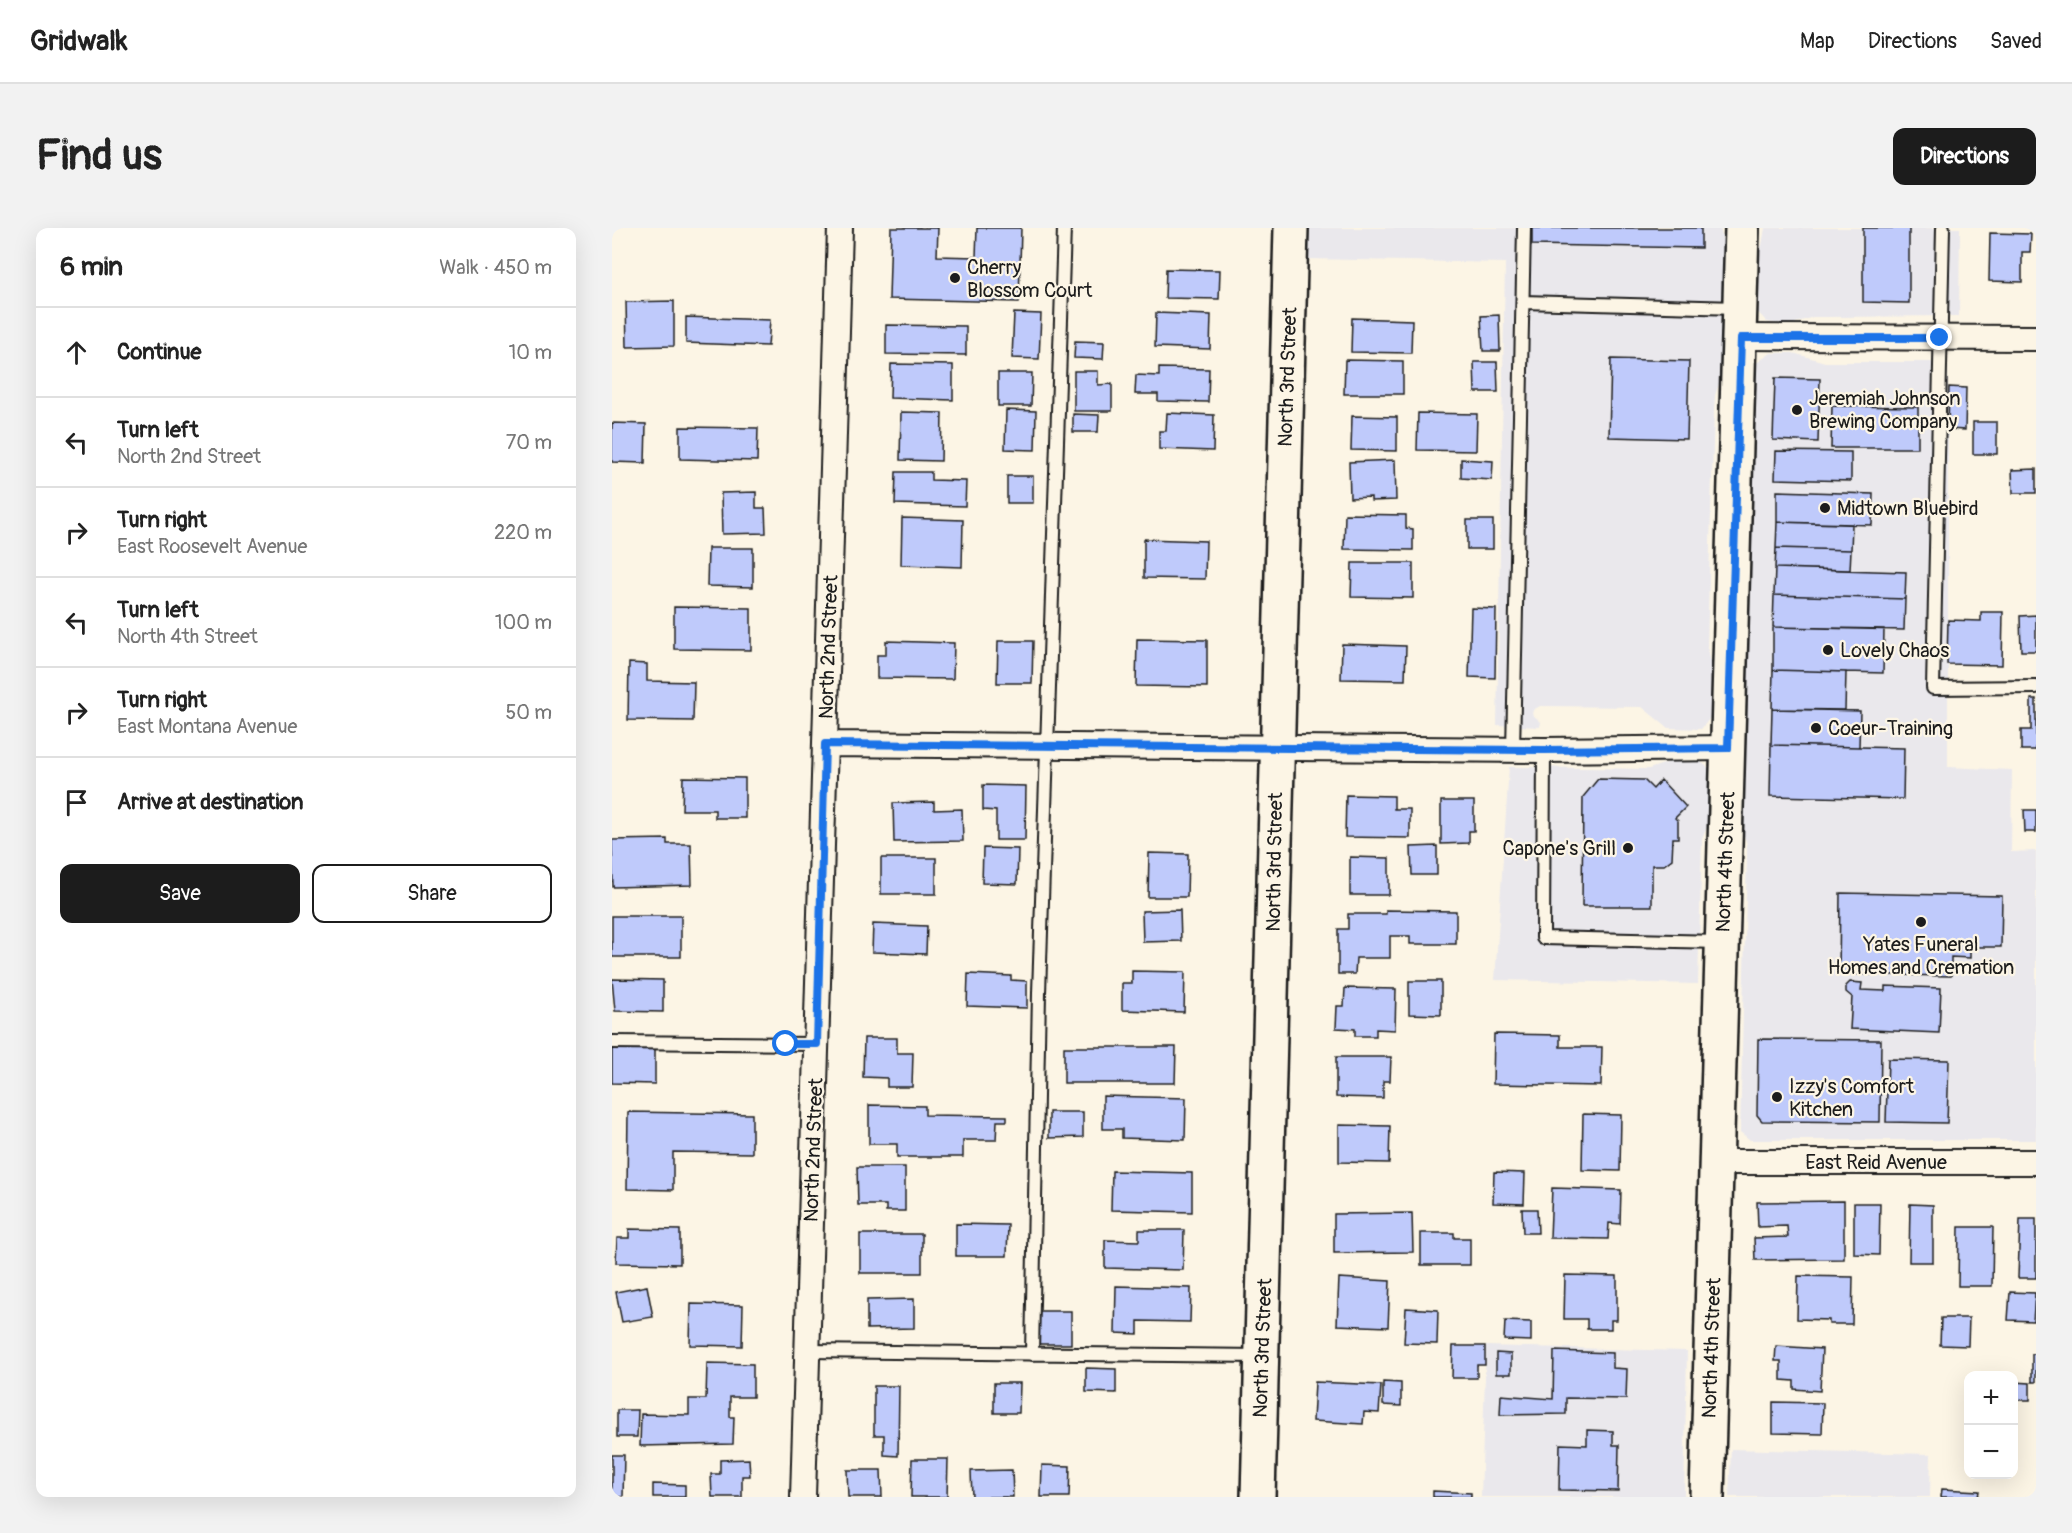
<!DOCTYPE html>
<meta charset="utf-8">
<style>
:root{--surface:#fff;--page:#f2f2f2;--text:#222;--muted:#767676;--line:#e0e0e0;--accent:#1c1c1c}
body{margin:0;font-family:Pangolin,sans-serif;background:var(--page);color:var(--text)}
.controls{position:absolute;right:18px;bottom:18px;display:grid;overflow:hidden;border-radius:12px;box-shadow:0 6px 24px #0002}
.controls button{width:54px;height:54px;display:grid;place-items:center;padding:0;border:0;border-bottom:2px solid var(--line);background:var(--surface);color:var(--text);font:30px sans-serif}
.stop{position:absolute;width:18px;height:18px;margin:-14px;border:4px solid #1a73e8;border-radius:50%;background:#fff}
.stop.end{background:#1a73e8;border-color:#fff;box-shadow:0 2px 6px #0008}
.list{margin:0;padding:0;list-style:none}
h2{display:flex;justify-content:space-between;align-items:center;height:78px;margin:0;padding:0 24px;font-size:26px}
h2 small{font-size:20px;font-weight:400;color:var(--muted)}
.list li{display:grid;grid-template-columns:39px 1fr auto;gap:18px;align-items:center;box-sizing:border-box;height:90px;padding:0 24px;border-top:2px solid var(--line)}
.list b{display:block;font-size:22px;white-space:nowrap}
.list p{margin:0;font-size:20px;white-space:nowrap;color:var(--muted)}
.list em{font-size:20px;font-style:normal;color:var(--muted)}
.actions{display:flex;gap:12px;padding:18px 24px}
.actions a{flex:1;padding:14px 0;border:2px solid var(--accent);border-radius:12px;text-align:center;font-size:21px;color:var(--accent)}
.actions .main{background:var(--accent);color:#fff}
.icon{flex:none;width:33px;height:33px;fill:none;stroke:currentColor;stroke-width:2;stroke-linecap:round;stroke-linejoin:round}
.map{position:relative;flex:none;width:1424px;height:1269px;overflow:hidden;border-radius:12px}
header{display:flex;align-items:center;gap:36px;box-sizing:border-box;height:84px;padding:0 30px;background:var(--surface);border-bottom:2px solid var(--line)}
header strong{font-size:28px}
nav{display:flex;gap:33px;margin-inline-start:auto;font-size:21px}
.intro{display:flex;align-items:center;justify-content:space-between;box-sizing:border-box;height:144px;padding:0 36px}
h1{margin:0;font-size:42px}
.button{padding:15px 27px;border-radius:12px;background:var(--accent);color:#fff;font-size:21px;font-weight:700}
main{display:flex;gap:36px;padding:0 36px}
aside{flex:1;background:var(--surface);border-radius:12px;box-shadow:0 6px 24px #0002}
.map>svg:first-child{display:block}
</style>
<header>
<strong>Gridwalk</strong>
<nav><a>Map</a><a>Directions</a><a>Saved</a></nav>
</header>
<div class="intro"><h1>Find us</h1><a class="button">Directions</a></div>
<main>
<aside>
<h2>6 min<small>Walk · 450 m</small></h2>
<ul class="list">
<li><svg class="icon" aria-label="ahead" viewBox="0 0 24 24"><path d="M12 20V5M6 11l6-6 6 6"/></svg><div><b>Continue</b></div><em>10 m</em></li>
<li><svg class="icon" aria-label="left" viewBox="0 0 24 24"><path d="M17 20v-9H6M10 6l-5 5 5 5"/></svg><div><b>Turn left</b><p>North 2nd Street</p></div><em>70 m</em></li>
<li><svg class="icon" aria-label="right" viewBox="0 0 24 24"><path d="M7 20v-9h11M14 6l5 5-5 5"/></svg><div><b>Turn right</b><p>East Roosevelt Avenue</p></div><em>220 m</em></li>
<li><svg class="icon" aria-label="left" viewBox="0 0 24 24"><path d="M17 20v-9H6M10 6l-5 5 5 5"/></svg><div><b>Turn left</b><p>North 4th Street</p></div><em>100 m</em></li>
<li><svg class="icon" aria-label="right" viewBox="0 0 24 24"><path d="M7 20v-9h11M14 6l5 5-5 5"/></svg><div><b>Turn right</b><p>East Montana Avenue</p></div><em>50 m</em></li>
<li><svg class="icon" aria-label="arrive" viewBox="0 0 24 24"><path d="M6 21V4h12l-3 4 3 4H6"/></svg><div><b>Arrive at destination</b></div></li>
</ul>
<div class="actions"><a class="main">Save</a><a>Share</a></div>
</aside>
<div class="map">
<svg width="1424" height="1269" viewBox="0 0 1424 1269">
<rect width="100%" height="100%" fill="#fcf5e5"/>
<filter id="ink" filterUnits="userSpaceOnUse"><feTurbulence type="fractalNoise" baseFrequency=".0167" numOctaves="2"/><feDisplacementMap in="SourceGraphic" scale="12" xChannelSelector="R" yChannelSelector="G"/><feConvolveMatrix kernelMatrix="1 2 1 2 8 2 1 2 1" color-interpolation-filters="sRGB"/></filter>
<g filter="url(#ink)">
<path fill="#eae8ec" d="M696 0H1108L1113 21 1110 148 1103 167 1102 182 1095 419 1102 447V485L1089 501 1056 500 1030 479 928 478 921 482 920 486 929 494 928 499 885 497 893 35 695 31Z
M1153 0H1348L1347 88 1214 89H1201L1177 97 1155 94 1142 80V33L1150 17Z
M1159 125H1181L1213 134H1336V539L1400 542 1399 624 1424 623V912H1138L1128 904 1135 627V616L1129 599 1143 136Z
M1063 532 1089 534 1099 542V589L1090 611 1086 756 883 752 897 539 1037 541Z
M874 1118 1075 1123 1072 1269H869Z
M1119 1221 1319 1226 1318 1269H1117Z"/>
<path fill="#bfcafb" stroke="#1c1c1c" stroke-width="1.5" d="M279 0H326L325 28 364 29 365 0H409L407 74 277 71Z
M920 0H1089V20L920 17Z
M1251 0H1297V75L1251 74Z
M1378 5 1419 6 1418 24H1410V54L1377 53Z
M554 41 608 42 607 71 553 70Z
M62 73V118L15 119 14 74Z
M402 85 429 86 427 131 400 130Z
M544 85 599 87 598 121 543 119Z
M887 87 888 123H871L869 88Z
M74 89 158 92 156 118 74 115Z
M740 90 800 92 799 125 739 124Z
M274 97 354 98V127L274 126Z
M463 113 492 114 491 131 462 130Z
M999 131 1077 133 1075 211 997 209Z
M733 132 791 133V166H732Z
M862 134H885L886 164H863Z
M279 136 341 137V172L278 170Z
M547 140 597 141 596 174 546 173V166H523L524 147 547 148Z
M462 143H486V157L500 156V183H462Z
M386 145H420L419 178H386Z
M1163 150 1208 151 1206 214 1161 212Z
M1337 159 1354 160 1353 202 1336 201Z
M1220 178 1306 179V220H1219Z
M394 182 424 183 423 222 393 221Z
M289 184 330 185 329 233 288 232Z
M555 185 602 187 601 223 547 221V203H554Z
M806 185 865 186 864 223 805 222Z
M461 186 487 187 486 204H461Z
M740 188 785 189V223L739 222Z
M1361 194H1385V226H1361Z
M0 195 34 196 33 235 0 234Z
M68 199 146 200 145 233 68 231Z
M1164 223 1239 224V253L1163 251Z
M849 231 881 233 880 252 849 250Z
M783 232 784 272 759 273V269L738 270 737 234Z
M1424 241V265H1401L1400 242Z
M284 244H319V252L354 253 353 278 283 276Z
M395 248H421V275H395Z
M1165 263 1261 266 1260 297 1165 294Z
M144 264V280H153L154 305 110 306 109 265Z
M733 286 794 287V300L801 301V322L732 321Z
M290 290 351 292 350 339 289 337Z
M855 292H881V321H855Z
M1165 294 1240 296 1239 322 1164 320Z
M532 311 594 313 593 351 532 350Z
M96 320H141V359L95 358Z
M1164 320 1239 322 1238 342 1163 340Z
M740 335H801V370L739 369Z
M1163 340 1294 344 1293 371 1162 367Z
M1162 367 1293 371 1292 402 1161 399Z
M62 379 139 380V422L62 421Z
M859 380 884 381 883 450 857 449Z
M1369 384H1391L1390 437 1335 436 1336 392 1369 393Z
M1424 387V423H1409L1408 388Z
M1161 399 1272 401 1271 445 1161 442Z
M525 411 595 412V459L524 458Z
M274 413 342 415 341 451 265 450V427H274Z
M386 413H421L420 455H385Z
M730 416 794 418 793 452 729 451Z
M17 435 35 436V453L82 454 81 493 16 492Z
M1161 442 1234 444 1233 482 1160 481Z
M1419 471H1424V522H1409V502H1419Z
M1160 481 1248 483 1247 519 1159 517Z
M1159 517 1292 520 1291 571 1158 568Z
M71 549 133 550V590H103V582H70Z
M986 551 1032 552 1041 561 1049 552 1074 579 1063 590 1066 593V610H1061L1060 631 1052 637H1040V678H970L971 569Z
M371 557 414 558 413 612H384V583L371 582Z
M734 567 782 568V581H798V610L733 609Z
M829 573H862V603H857V615L829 616Z
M322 574V582L350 581 351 613 282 614 281 575Z
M1412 582H1424V604H1413Z
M55 611V616H79L80 657 1 659 0 612Z
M825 618V647H800L799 619Z
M371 620 406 621 405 656 370 655Z
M537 625 576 626 575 669H536Z
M738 629 777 630V667H738Z
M269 630H324V666H269Z
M1228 665 1390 668 1389 719H1358V730L1339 729V748L1227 746Z
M568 682 569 713 531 714 530 683Z
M774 682 844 683V716H798V708H778V730H744L743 746H726V701H736V686H774Z
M0 688H69V729H0Z
M261 696 315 698 314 726 260 724Z
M520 743 573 744 572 784 510 782V755H520Z
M356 746 399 748V752L415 753V780L355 778Z
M0 751 51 752V784L3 783Z
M797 753H829V787L797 786Z
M1238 754 1250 755 1249 762 1273 763V758L1329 760 1327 805 1238 801 1240 769 1234 764V758Z
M733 760 784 761 783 802 764 801V808H743V801L724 800 725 778H732Z
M882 806 948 807V819H990L989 858 881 856Z
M252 810H285V825H301L300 859H275V850L251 849Z
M1146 811 1269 812 1268 894 1150 893 1145 887Z
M0 819 43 820V856L0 855Z
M452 819H564L563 855H452Z
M724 829H779L778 853H771V870L724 869Z
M1276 831 1337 832 1335 895 1274 894Z
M491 868 574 870 573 912 510 910V901H491Z
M257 877 313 878V887L395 888V893H385L384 912H351V929H285V916H257Z
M16 884 140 886V925L61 924V962L15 961Z
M437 884H471V909L437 910Z
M971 886 1009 887 1008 943 970 942Z
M727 897 778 898 777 935 727 934Z
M245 939H293V983H274V977H246Z
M500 943 580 945V984L499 982Z
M882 944 913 945 912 976 881 975Z
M940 960 1009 962 1008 996 997 995 996 1011 938 1010Z
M1232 973V1031L1143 1032 1142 1010 1176 1009 1175 998 1146 999 1145 974Z
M1242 975H1268L1267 1027 1242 1026Z
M1298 976 1321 977V1034H1297Z
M910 981H925L926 1005H911Z
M800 985 801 1024 722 1025V986Z
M1408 991H1424V1050H1406Z
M344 996 396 997 395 1028H344Z
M1347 999H1381L1380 1058H1346Z
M17 1001 68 1002V1036L4 1035 5 1010H17Z
M527 1002H572L571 1042 493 1040V1012L527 1013Z
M809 1005H842V1010H858V1037H809Z
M248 1006H310V1045H248Z
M953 1047 1005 1048V1092H999V1101H975V1091H952Z
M1186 1048 1241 1049 1240 1096H1217V1092L1185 1091Z
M727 1050 778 1053 776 1099 725 1097Z
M35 1058 41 1089 10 1094 4 1064Z
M504 1058 579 1060 578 1094 526 1093V1106L503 1105Z
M1398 1064 1423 1065 1421 1093 1396 1092Z
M302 1071V1100L255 1101V1072Z
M79 1076 131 1077 130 1118 78 1117Z
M794 1080 826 1082 825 1116 792 1115Z
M427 1083H459V1116H426Z
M1329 1090H1357L1356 1118 1328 1117Z
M893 1093 919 1094V1113L892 1112Z
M841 1118H873V1137H865V1150H840Z
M1164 1118 1210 1121 1208 1163 1182 1161V1153L1169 1152V1133H1163Z
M942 1123 1001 1125V1140L1015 1141 1014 1171 954 1170V1186L888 1187 889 1167 941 1171Z
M884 1125 899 1126V1146H884Z
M1420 1126H1424V1154H1420Z
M95 1135 141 1136V1169H118V1189H122L121 1216 28 1218 29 1186 77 1187V1171H94Z
M474 1140 504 1141V1165L474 1164Z
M703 1154 769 1157 767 1185 752 1184 751 1196 701 1193Z
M771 1154 789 1155V1178L771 1177Z
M1402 1154 1418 1155V1172H1402Z
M382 1155H408L407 1185H382Z
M262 1158H287L286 1228 272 1227V1207H262Z
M1161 1174 1211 1175 1210 1206 1161 1205Z
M5 1182H26L25 1209H5Z
M975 1202 1001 1203V1217H1007L1006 1263 947 1262 948 1216 975 1217Z
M0 1227H12L11 1269H0Z
M137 1231 138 1248H130V1269H100L99 1246H108V1232Z
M300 1231H336L335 1269H299Z
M430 1237 458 1238 457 1269H429Z
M235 1242H269L270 1269H236Z
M400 1242 401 1269H360L359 1243Z
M41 1256 73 1257V1269H41Z
M1330 1261 1367 1263 1366 1269H1329Z
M821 1263 859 1265V1269H821Z"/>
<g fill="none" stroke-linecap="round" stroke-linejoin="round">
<defs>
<path id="lane" d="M1331 0 1321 460 1424 459
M911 74 1125 80
M901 522 912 0
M932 522 931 710 1108 714
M0 814 205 816
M195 1123 650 1128
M420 1126 427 765 452 0"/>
<path id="street" d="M1129 109 1424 110
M213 516 932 522 1116 520
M1104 934H1424
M191 1269 228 0"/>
<path id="secondary" d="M646 1269 679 0
M1095 1269 1130 0"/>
</defs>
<use href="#lane" stroke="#1c1c1c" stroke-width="16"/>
<use href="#street" stroke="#1c1c1c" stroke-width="28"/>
<use href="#secondary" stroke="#1c1c1c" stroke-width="38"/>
<use href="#lane" stroke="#fcf5e5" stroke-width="12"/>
<use href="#street" stroke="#fcf5e5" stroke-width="24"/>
<use href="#secondary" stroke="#fcf5e5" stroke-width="33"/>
</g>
</g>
<g fill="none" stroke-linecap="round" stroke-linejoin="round" filter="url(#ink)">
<path stroke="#1a73e8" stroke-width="8" d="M174 816H205L213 516 932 522 1116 520 1129 110H1328"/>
</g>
<g fill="#1c1c1c" stroke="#fcf5e5" stroke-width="2">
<circle cx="343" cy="50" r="6"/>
<circle cx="1185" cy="182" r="6"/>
<circle cx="1213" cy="280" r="6"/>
<circle cx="1216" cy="422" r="6"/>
<circle cx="1204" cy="500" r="6"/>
<circle cx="1016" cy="620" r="6"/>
<circle cx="1309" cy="694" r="6"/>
<circle cx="1165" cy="869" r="6"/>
</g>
<g text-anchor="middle" stroke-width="4.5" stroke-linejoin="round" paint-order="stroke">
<g font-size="20" fill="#1c1c1c" stroke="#fcf5e5" text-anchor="start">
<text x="355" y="46">Cherry<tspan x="355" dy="23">Blossom Court</tspan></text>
<text x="1197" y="177">Jeremiah Johnson<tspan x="1197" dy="23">Brewing Company</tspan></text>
<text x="1225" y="287">Midtown Bluebird</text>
<text x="1228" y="429">Lovely Chaos</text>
<text x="1216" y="507">Coeur-Training</text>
<text x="1004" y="627" text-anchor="end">Capone's Grill</text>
<text x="1309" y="723" text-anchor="middle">Yates Funeral<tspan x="1309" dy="23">Homes and Cremation</tspan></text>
<text x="1177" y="865">Izzy's Comfort<tspan x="1177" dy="23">Kitchen</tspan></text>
</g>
<g font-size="20" fill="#1c1c1c" stroke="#fcf5e5">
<text transform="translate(675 149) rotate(-88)" y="7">North 3rd Street</text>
<text transform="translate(216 419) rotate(-88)" y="7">North 2nd Street</text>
<text transform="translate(662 634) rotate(-89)" y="7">North 3rd Street</text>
<text transform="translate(1113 634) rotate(-88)" y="7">North 4th Street</text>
<text transform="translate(201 922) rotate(-88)" y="7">North 2nd Street</text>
<text x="1264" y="941">East Reid Avenue</text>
<text transform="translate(650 1120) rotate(-88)" y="7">North 3rd Street</text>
<text transform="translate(1099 1120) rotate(-88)" y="7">North 4th Street</text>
</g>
</g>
</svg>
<div class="controls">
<button>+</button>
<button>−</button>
</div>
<div class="stop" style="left:174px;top:816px"></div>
<div class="stop end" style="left:1328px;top:110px"></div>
</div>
</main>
